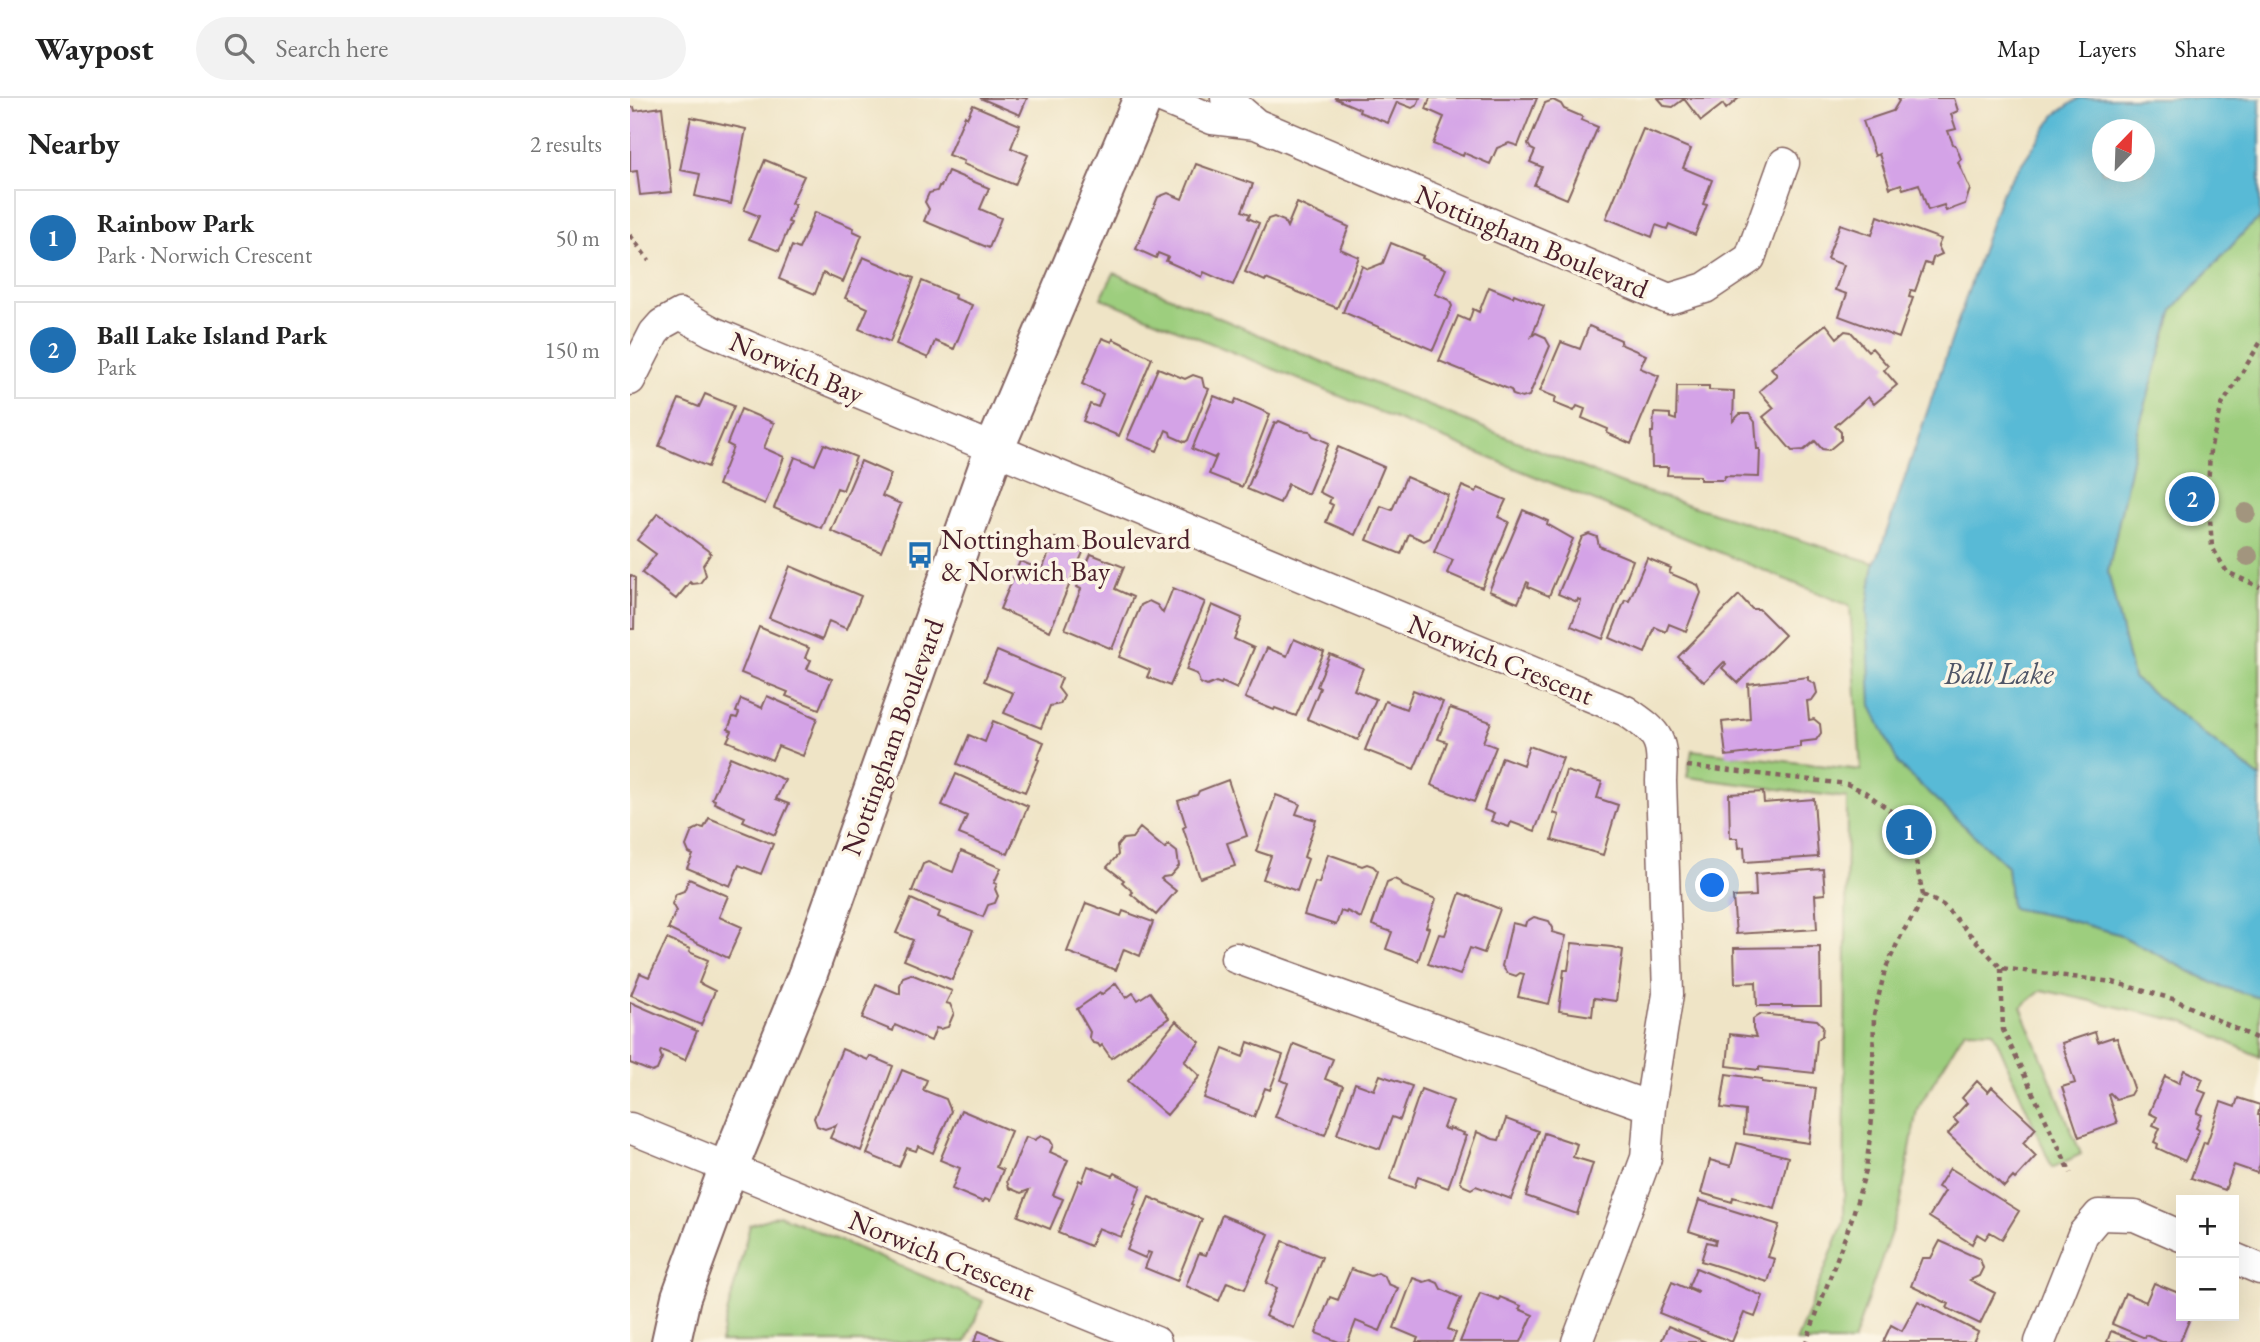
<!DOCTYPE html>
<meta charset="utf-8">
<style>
:root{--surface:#fff;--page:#f2f2f2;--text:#222;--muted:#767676;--line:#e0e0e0;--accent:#1f6fb2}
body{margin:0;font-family:"EB Garamond",serif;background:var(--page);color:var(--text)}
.controls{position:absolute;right:21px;bottom:21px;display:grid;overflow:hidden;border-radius:0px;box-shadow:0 7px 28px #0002}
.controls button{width:63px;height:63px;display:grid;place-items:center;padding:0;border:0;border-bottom:2px solid var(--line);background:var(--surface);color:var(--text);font:35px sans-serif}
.compass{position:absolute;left:1462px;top:21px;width:63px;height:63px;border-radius:50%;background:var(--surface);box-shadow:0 7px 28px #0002;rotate:23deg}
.you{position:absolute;left:1083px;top:788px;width:24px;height:24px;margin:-18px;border:5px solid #fff;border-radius:50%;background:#1a73e8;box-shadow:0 0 0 10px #1a73e833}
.badge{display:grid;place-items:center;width:46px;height:46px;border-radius:50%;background:var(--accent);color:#fff;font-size:23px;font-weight:700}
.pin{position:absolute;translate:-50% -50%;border:4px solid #fff;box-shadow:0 2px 7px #0006}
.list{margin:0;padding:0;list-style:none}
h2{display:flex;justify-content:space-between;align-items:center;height:91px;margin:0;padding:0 28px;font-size:30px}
h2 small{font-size:23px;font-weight:400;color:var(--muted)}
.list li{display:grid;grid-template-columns:46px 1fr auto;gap:21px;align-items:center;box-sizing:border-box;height:98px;margin:0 14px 14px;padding:0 14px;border:2px solid var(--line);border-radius:0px}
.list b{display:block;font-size:26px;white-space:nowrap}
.list p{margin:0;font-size:23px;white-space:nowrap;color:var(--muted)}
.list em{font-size:23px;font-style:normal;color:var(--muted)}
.icon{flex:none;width:38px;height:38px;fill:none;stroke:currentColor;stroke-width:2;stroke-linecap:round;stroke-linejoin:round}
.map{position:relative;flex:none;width:1630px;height:1244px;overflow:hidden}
header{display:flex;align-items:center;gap:42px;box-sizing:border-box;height:98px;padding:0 35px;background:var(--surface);border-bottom:2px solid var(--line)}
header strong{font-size:33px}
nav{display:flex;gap:38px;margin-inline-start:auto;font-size:24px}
.search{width:490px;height:63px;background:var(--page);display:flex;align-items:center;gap:18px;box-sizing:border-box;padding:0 24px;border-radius:38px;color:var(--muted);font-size:26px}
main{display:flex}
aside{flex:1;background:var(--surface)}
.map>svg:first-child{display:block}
</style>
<header>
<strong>Waypost</strong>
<div class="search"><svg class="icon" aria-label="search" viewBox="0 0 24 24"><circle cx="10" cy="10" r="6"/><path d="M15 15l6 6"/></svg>Search here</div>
<nav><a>Map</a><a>Layers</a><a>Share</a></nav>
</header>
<main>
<aside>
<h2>Nearby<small>2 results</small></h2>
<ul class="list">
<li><span class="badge">1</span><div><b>Rainbow Park</b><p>Park · Norwich Crescent</p></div><em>50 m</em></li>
<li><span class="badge">2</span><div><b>Ball Lake Island Park</b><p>Park</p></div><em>150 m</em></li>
</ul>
</aside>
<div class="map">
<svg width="1630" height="1244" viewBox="0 0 1630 1244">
<rect width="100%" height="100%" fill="#fcf5e5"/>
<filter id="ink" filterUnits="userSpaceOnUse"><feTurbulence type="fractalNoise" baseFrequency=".0143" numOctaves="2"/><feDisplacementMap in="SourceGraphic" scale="14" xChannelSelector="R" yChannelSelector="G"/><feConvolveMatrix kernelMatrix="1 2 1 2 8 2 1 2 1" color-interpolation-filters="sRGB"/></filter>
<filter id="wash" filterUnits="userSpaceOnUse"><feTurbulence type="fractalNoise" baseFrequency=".00686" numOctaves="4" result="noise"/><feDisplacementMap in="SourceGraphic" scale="28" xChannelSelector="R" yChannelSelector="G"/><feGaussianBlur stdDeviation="1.57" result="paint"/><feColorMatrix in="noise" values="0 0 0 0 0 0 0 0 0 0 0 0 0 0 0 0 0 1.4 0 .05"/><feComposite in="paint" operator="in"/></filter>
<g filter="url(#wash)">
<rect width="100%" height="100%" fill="#efe4c6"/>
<path fill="#9dce7e" stroke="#747654" stroke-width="2" d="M1630 120V680L1503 580 1478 474 1509 329 1543 212 1616 132Z
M484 175 733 281 995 387 1244 465 1237 512 1269 667 1377 768 1381 810 1428 819 1488 836 1587 887 1630 900V959L1555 924 1412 892 1391 909 1451 1056 1422 1070 1363 933 1335 932 1287 1011 1270 1108 1223 1244H1166L1214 1123 1217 700 1057 679 1062 652 1231 672 1220 508 471 200Z
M149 1117 353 1203 336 1244H90L120 1127Z"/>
<path fill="#58bad6" stroke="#516c80" stroke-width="2" fill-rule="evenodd" d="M1449 0H1630V120L1616 132 1543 212 1509 329 1478 474 1503 580 1630 680V900L1587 887 1488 836 1428 819 1381 810 1377 768 1269 667 1241 608 1237 512 1244 465 1249 456 1371 96 1425 17ZM1472 32H1514V74H1472Z"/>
<g id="blocks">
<path fill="#d4a3e7" d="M350 0H397L390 17Z
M704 0H790L787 7 782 10 767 4 758 25 729 14 730 11Z
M800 0H907L888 48 879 45 867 50 860 66 834 55 833 58 803 46 814 19 796 11Z
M1028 0H1109L1096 11 1093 6 1071 23 1054 1 1043 9 1035 8Z
M1268 0H1324L1328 13 1321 16 1326 31 1318 33 1323 46 1326 48 1331 61 1328 64 1340 91 1335 106 1316 113 1314 107 1298 112 1289 86 1273 91 1271 86 1260 90 1249 56 1245 58 1233 23 1263 13 1269 3Z
M923 2 931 6 934 11 953 19 951 22 968 29 937 101 904 87 912 69 900 64 905 53 901 51 898 46 915 5Z
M343 7 390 27 381 50 398 57 385 87 333 66 334 63 318 57 335 18 337 20Z
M4 9 5 13 32 9 42 94 10 97 7 73 0 74V10Z
M61 19 116 31 101 106 65 98 70 76 50 72Z
M1013 31 1061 51 1053 70 1082 82 1073 106 1077 107 1065 137 1039 126 1037 131 1026 127 1022 139 976 120Z
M135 62 174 78 161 105 165 107 158 124 161 125 149 153 119 141 129 118 114 112Z
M566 66 623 86 612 113 620 116 618 120 629 125 603 187 574 174 572 179 536 163 538 159 528 155 526 160 506 151 528 99 538 95 552 101Z
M318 73 359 90 350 111 371 120 359 150 294 123 299 111 295 104 299 95 307 93 309 88 311 89Z
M667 105 719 129 710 151 729 159 707 210 636 181 635 183 615 174 638 121 644 119 654 123 657 129Z
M185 114 224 130 223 133 232 137 213 184 193 175 185 196 149 181 162 148 169 151Z
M1248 118 1311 141 1308 148 1312 156 1303 160 1301 167 1295 165 1285 193 1281 192 1279 199 1283 200 1269 240 1209 218 1217 196 1205 192 1214 167 1197 161 1210 126 1242 137Z
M761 145 793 158 792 160 816 171 805 196 819 202 822 208 803 252 713 214 732 168 738 171 753 165Z
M233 159 284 180 260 244 229 231 238 210 215 200Z
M292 183 325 197 324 200 342 207 324 251 305 243 298 260 266 246Z
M859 189 883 199 884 196 914 208 902 238 906 235 915 239 920 248 899 298 892 300 883 297 881 292 809 263 828 218 839 223 843 211 849 214Z
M1196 226 1207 240 1215 233 1221 234 1238 253 1242 250 1258 268 1254 272 1267 287 1244 306 1238 299 1205 328 1211 334V342L1199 352 1192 351 1185 343 1174 352 1162 353 1133 319 1144 310 1129 293 1147 277 1141 270Z
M959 228 991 242 990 246 1016 257 1010 270 1029 278 1001 346 977 335 978 331 952 320 955 311 947 308 944 313 924 305 926 299 910 293 931 244 950 251Z
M472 240 482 244 483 241 522 260 489 338 453 323 460 306 468 309 473 296 452 286Z
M528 270 555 281 563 277 572 280 574 289 579 291 558 342 555 344 541 338 540 334 536 332 527 353 497 341Z
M1047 288H1079V292L1104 293 1103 323 1110 316H1119L1125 324 1127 351H1130L1129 379 1095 378 1094 382H1070V378L1037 377 1038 369H1022L1021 334H1023L1024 315 1040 316V320L1046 322Z
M75 296 104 308 78 369 29 348 49 301 69 309Z
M584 298 604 306 606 301 640 316 612 389 579 376 587 357 584 360 562 351Z
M111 311 144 325 134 350 154 359 135 406 88 387 103 349 97 346Z
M649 323 670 332 680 333 683 338 699 345 678 396 658 386 650 405 617 391 645 324 647 325Z
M194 346 226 359 213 392 207 390 191 430 144 410 165 359 185 367Z
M708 349 754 369 725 437 696 424 703 407 699 405 701 400 689 394Z
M231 363 261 376 252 398 271 406 251 454 201 433Z
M776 379 818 397 800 440 794 443 779 436 771 456 737 442 751 408 762 412Z
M832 388 846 394 848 390 876 402 868 419 879 424 852 490 817 475 823 462 804 454Z
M893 412 918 423 917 426 943 441 919 498 898 489 899 485 897 484 888 505 859 493Z
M28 415 81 455 73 467 76 477 70 485 62 486 60 484 46 501 12 475 26 456 7 442Z
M959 436 967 439 969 448 1003 462 973 541 941 528 951 503 948 501 947 504 928 496 952 439Z
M425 440 454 452 420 533 370 511 390 463 412 472Z
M461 456 494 469 485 491 503 499 482 551 435 531 451 491 447 489Z
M1017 460 1041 470 1039 475 1068 487 1071 495 1056 533 1039 526 1036 534 1025 529 1015 555 980 540 995 502 999 503Z
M160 468 231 498 217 531 199 523 192 542 139 520Z
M0 477 5 480 4 531H0Z
M543 490 575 504 540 588 517 579 520 572 489 559 511 507 519 503 527 507 533 515Z
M1109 497 1122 511H1129L1155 537 1108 585 1092 570 1096 566 1094 564 1074 584 1048 559Z
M582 507 612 520 604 541 624 550 607 591 592 584 591 586 586 584 577 588 570 585 567 576 556 572Z
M129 529 179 550 175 560 181 562 177 571 202 581 189 611 156 598 158 594 111 575Z
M664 541 694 554 666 618 645 610 644 612 615 600 637 550 657 558Z
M367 553 432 580 428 590 434 598 430 606 420 608 411 630 374 615 383 595 354 583Z
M700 556 733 570 724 592 746 601 728 642 677 621 690 590 687 588Z
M1178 579V582L1185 586 1187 595 1182 602 1177 603 1179 622 1184 621 1190 626 1191 635 1186 642 1170 644V649L1096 658 1092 624 1120 621 1118 586Z
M783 592 813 604 784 671 735 652 755 603 776 611Z
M137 598 187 620 173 658 148 648 142 662 97 643 102 633 98 631 103 619 107 620 109 615 106 614 111 601 132 610Z
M820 610 861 624 853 644 866 649 844 704 801 687 817 644 808 641Z
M363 623 414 644 407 661 409 662 395 694 327 666 339 637 355 644Z
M899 648 933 660 905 733 881 724 879 729 861 723 864 716 854 712 872 659 893 667Z
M100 659 155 682 146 701 159 706 145 737 113 723 115 719 84 705 85 702 82 701Z
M936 673 972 684 967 700 988 707 973 757 922 742 929 717 923 715Z
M326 676 398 708 378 756 329 736 337 718 312 707Z
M598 682 617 738 597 745 605 768 570 780 553 730 556 728 548 703 567 697 569 693Z
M1133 694 1134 705 1184 701 1188 759 1115 764 1114 749 1109 750 1108 740H1100L1099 696Z
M646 697 670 706 666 716 686 722 674 759 678 761 667 793 633 781 641 758 626 753Z
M79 720 143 746 131 776 109 767 100 788 57 770 63 757 59 755 56 748 62 733 70 729 74 730Z
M510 730 535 751 538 747 547 754 549 768 540 778 533 779 531 781 546 793 526 817 501 796 503 794 492 784 494 782 477 769 488 757 487 748 493 741 502 740Z
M331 753 371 770 364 785 367 786 365 791 368 798 365 805 358 807 353 819 282 793 293 766 298 764 323 774Z
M698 756 732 768 737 766 743 768 748 773 731 820 717 813 716 815 711 813 706 827 674 817 685 784 689 785Z
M1193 771 1195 796 1185 797 1187 831 1106 836 1103 799 1126 798 1125 776Z
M59 781 98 798 89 819 112 829 98 860 38 831 46 813 42 806 46 796 54 793Z
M764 781 771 784 773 788 806 801 796 829 799 830 788 863 756 851 762 834 742 827 757 784Z
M830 795 870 811 854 855 840 850 830 877 798 866 809 836 815 837Z
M281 801 310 814 308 819 343 833 322 882 274 862 283 842 266 835Z
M456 805 491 818 493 813 523 824 510 858 494 851 486 872 437 854Z
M904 819 919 823 923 830 922 834 936 838 919 906 888 899 894 876 890 875 886 878 877 875 872 868 882 825 895 828 896 824Z
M37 841 60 851 59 854 78 862 69 885 85 893 71 927 1 897 10 875 19 879Z
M942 845 982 849 993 852 986 903 964 900 962 918 929 913 934 872H938Z
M1190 849 1191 908H1127L1126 884 1105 885 1104 850Z
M281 876 322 893 316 905 320 906 324 915 318 929 310 931 306 930 301 943 265 927 263 933 232 920 246 886 270 896V887L273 879Z
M486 885 496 900 503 895 508 902 520 894 539 920 481 960 472 947 470 949 468 946 463 945 459 939 460 934 447 911 470 895 471 897Z
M0 904 67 933 55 962 31 952 30 955 32 960 27 972 22 974 0 965Z
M1130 916 1187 922 1193 928 1192 938 1187 942 1184 975 1129 969V972L1097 968 1100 936 1126 939 1123 931V921Z
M546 923 570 944 554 963 570 978 537 1017 498 983Z
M1465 934 1468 944 1483 939V941L1487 940 1504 990 1500 997 1486 1001 1480 995 1478 996 1487 1025 1449 1039 1432 989 1445 985 1432 945Z
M618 944 653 957 640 992 635 990 624 1019 574 1000 593 951 613 959Z
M664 946 703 961 695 981 713 988 695 1037 645 1019 658 985 651 982Z
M212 951 238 962 240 958 263 968 231 1053 200 1040 206 1027 195 1031 187 1028 184 1020Z
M272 972 297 982 293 992 316 1001 321 1013 303 1055 288 1048 286 1053 277 1050 269 1069 237 1056Z
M1554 972 1573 981 1568 992 1576 995 1567 1015 1572 1017 1566 1030 1569 1032 1555 1063 1527 1050 1528 1046 1524 1044 1530 1030 1523 1027 1527 1019 1519 1015 1535 978 1549 985Z
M1096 976 1132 981V984L1186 990 1179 1045 1114 1036 1115 1013 1091 1010Z
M750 977 782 988 770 1022 762 1019 750 1051 707 1036 725 985 744 992Z
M1347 983 1358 994 1362 989 1406 1030 1393 1045 1406 1058 1385 1081 1383 1079 1374 1089 1318 1036 1328 1025 1323 1020 1337 1005 1332 1000Z
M791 991 823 1003 813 1030 819 1032V1030L834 1035 833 1037 836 1038 818 1090 788 1079 784 1090 760 1081Z
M1608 1000 1630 1007 1628 1017H1630V1066L1627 1075 1604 1067 1595 1092 1561 1080 1574 1044 1577 1045 1591 1004 1605 1009Z
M331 1012 381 1033 366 1069 373 1072 360 1103 355 1101 353 1104 322 1091 330 1070 310 1062Z
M876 1021 908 1033 881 1101 846 1088 841 1091 834 1088 830 1082 847 1034 863 1041 869 1042Z
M914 1035 947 1046 943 1059 963 1065 947 1116 896 1098Z
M411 1038 420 1042 423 1047 420 1054 438 1062 423 1097 433 1101 420 1131 388 1118 399 1092 391 1095 379 1090 377 1083 396 1039 405 1042Z
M1107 1045 1158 1059 1145 1111 1103 1099 1102 1104 1071 1095 1080 1062 1101 1068Z
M458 1068 483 1078 485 1075 511 1088 504 1106 506 1107 491 1139 468 1130 460 1148 428 1135 449 1082 452 1084Z
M1320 1070 1389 1113 1372 1141 1360 1134 1355 1141 1347 1136 1342 1146 1299 1119 1315 1093 1308 1089Z
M519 1099 572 1121 547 1183 515 1170 521 1155 518 1154 515 1160 497 1152Z
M1069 1102 1149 1127 1138 1159 1145 1161 1138 1184 1071 1163 1077 1144 1085 1146 1086 1142 1059 1133Z
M592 1117 639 1136 615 1191 597 1184 589 1203 556 1188 569 1155 576 1157Z
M653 1143 692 1159 664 1230 635 1218 647 1190 636 1185Z
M1310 1143 1350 1161 1353 1170 1349 1178 1340 1182 1365 1195 1350 1226 1317 1210 1319 1206 1281 1188 1292 1160H1301Z
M1066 1170 1133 1198 1125 1219 1114 1215 1102 1244 1029 1215 1042 1184 1067 1195 1068 1193 1058 1189Z
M721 1171 741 1178 748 1175 755 1179 758 1186 768 1190 750 1233 726 1223 718 1244H709L686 1235 700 1199 708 1202Z
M783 1180 794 1184 801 1182 808 1185 811 1191 831 1200 818 1231 826 1235 822 1244H786L788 1240 764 1230Z
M1524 1185 1551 1196V1218H1561L1550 1244H1532L1516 1237 1515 1240 1482 1226 1495 1195 1516 1204Z
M850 1195 869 1202 870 1199 891 1208 889 1211 903 1217 891 1244H830Z
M1288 1203 1348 1234 1343 1244H1253L1261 1227 1272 1233Z
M1038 1228 1076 1244H1031Z
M349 1233 376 1244H344Z
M1481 1233 1508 1244H1477Z"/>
</g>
</g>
<g filter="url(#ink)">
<use href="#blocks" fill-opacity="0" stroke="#846461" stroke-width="2"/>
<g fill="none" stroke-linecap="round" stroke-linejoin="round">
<defs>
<path id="street" d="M531 0 582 21 626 26
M596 0 626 26 1039 201 1075 190 1120 160 1154 65
M0 282 24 235 32 226 50 216 83 234 996 613C1031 637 1033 641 1031 683L1038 896 1020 1009 1016 1060 947 1244
M606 860 1020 1009
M0 1030 526 1244
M1604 1160 1630 1171
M1410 1244 1453 1136 1469 1117 1505 1118 1551 1138"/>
<path id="secondary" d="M41 1244 51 1199 98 1071 177 878 364 352 513 0"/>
</defs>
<use href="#street" stroke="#846461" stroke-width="33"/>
<use href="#secondary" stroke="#846461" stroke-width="42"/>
<path stroke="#846461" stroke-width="4.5" stroke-dasharray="5 5" stroke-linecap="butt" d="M0 137 19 163
M1630 245 1592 307 1580 352 1578 393 1582 449 1597 474 1630 489
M1057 668 1217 686 1235 694 1266 717 1285 759 1293 797 1286 814 1272 835 1255 872 1244 917 1242 1021 1236 1072 1222 1120 1176 1244
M1293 797 1313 807 1371 870 1483 884 1543 901 1630 942
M1371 870 1373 932 1441 1075"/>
<use href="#street" stroke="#fff" stroke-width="30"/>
<use href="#secondary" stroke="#fff" stroke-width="38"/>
</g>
<g fill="#a2957e">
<circle cx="1616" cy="415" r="10"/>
<circle cx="1618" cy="458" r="10"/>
</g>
</g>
<defs>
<symbol id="bus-bare" viewBox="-9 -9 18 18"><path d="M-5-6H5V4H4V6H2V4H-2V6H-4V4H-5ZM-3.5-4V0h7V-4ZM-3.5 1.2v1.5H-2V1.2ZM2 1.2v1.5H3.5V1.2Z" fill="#1f6fb2" stroke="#fcf5e5" stroke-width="2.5" paint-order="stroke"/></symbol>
</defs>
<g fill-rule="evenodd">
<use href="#bus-bare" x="271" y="438" width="38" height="38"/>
</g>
<g text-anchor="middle" stroke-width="7" stroke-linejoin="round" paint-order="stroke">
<g font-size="28" fill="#4a1f2b" stroke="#fcf5e5">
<text transform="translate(902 143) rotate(23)" y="10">Nottingham Boulevard</text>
<text transform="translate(167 269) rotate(23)" y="10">Norwich Bay</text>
<text transform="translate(871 561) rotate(22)" y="10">Norwich Crescent</text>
<text transform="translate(262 639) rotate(-70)" y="10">Nottingham Boulevard</text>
<text transform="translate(312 1157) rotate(22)" y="10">Norwich Crescent</text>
</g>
<g font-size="28" fill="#4a1f2b" stroke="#fcf5e5" text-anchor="start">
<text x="311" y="451">Nottingham Boulevard<tspan x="311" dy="32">&amp; Norwich Bay</tspan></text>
</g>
<g font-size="30" font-style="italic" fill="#4f5567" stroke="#fcf5e5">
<text x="1369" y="586">Ball Lake</text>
</g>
</g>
</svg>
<div class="controls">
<button>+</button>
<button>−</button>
</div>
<svg class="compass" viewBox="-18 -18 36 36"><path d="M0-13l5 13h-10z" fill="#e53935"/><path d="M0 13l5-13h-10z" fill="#767676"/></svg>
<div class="you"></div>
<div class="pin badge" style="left:1279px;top:734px">1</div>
<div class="pin badge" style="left:1562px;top:401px">2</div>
</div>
</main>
